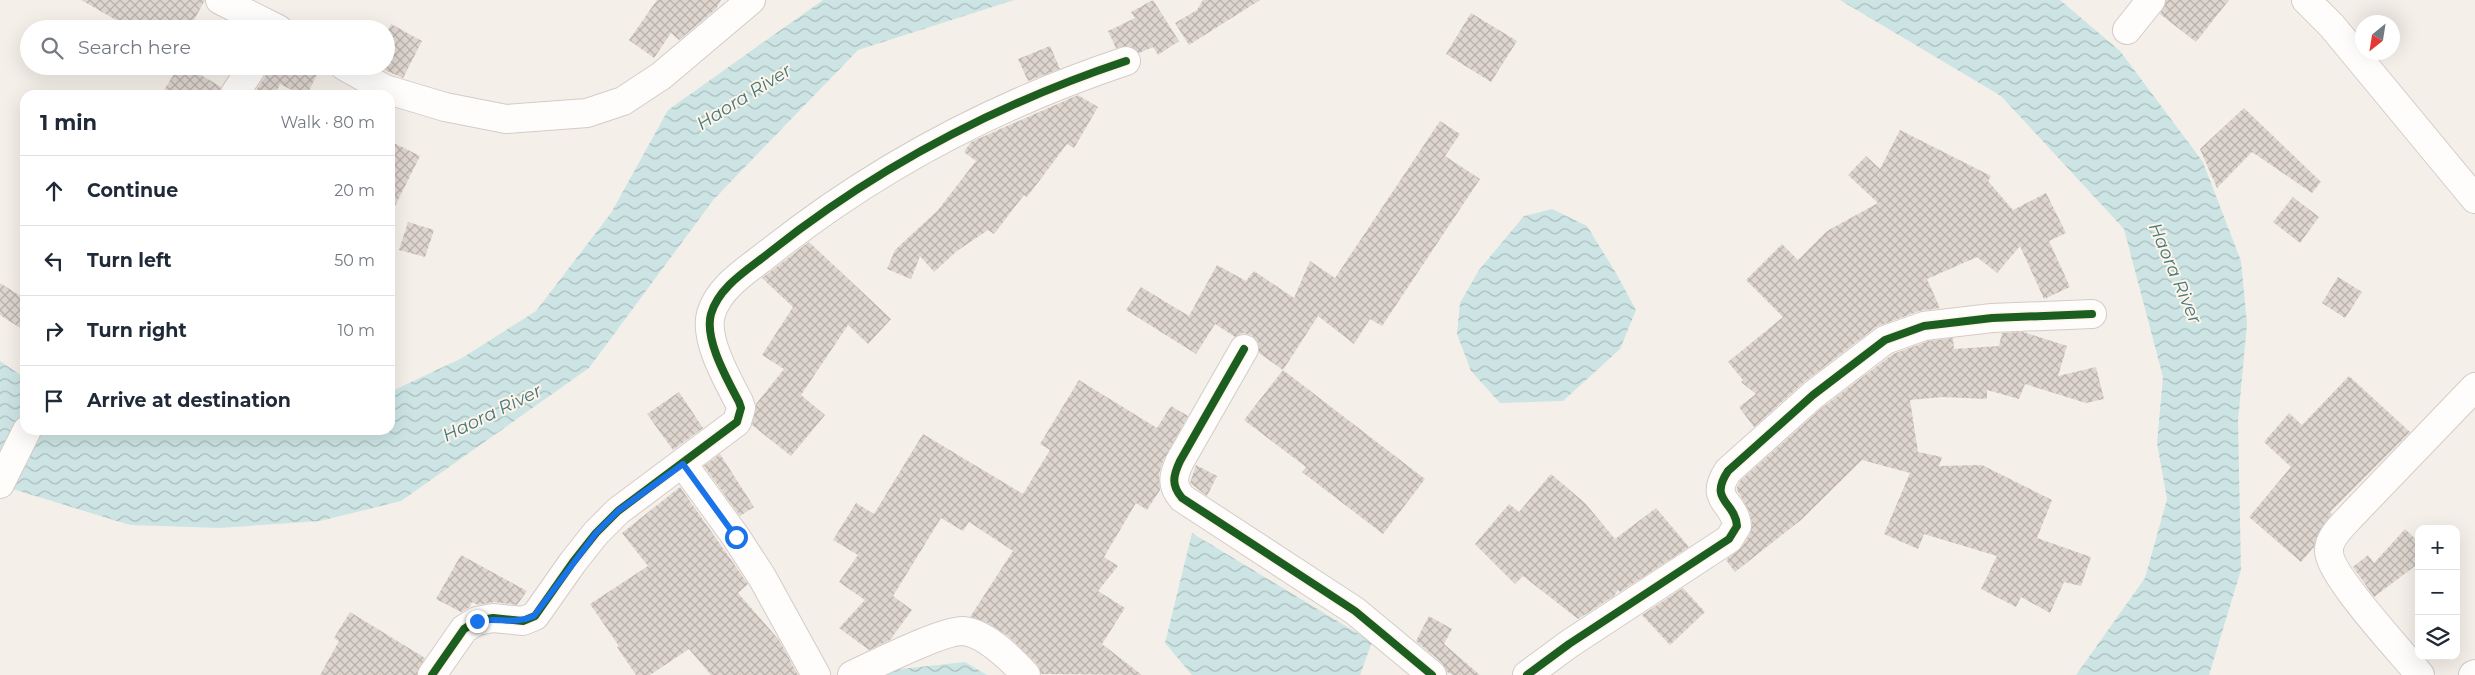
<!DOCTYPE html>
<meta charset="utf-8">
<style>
:root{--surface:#fff;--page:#f2f2f3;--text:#1f2937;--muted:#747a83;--line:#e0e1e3}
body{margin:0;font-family:Montserrat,sans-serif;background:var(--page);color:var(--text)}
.controls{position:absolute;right:15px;bottom:15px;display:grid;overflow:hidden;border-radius:10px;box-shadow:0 5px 20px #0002}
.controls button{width:45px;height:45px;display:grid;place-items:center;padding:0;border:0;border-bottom:1px solid var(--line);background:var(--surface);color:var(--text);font:25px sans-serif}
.compass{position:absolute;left:2355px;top:15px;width:45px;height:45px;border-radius:50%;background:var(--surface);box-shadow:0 5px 20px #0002;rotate:210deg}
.stop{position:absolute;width:15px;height:15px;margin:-11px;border:4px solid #1a73e8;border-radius:50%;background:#fff}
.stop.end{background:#1a73e8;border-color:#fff;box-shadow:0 1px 5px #0008}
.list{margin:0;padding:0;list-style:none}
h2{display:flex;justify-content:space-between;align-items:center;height:65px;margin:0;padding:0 20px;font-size:21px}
h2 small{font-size:16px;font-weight:400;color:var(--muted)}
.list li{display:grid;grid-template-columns:32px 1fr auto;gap:15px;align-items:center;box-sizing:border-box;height:70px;padding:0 20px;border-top:1px solid var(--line)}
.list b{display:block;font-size:19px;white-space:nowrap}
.list em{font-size:16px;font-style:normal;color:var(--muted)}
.icon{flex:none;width:28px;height:28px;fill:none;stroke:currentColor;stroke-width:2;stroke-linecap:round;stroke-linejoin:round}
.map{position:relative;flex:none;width:2475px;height:675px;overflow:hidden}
.search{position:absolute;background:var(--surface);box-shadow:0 5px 20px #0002;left:20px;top:20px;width:375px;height:55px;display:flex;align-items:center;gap:12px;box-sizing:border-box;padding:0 18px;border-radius:28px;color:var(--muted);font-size:19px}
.panel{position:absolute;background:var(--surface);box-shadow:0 5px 20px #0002;left:20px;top:90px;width:375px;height:345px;border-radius:15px}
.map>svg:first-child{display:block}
</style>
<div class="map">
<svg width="2475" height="675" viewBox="0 0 2475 675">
<defs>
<pattern id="water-waves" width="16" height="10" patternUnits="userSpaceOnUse" patternTransform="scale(1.25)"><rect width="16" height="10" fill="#cce5e4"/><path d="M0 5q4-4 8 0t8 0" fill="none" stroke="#aabcbb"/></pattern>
<pattern id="building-cross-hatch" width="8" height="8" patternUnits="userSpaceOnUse" patternTransform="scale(1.25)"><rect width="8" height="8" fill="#ded5cf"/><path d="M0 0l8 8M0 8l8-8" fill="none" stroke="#b8b0aa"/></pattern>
</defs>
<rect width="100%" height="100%" fill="#f5efe9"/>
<path fill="url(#water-waves)" d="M823 0H1014L858 50 714 199 589 368 401 501 320 521 219 528 130 525 6 487 0 483V361L25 378V430H390V392L462 358 536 311 611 213 668 110Z
M1840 0H2060L2120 51 2203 162 2241 261 2247 324 2238 421 2241 570 2209 675H2076L2145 578 2167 499 2157 443 2163 377 2124 229 2001 96Z
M1552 209 1587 226 1616 273 1636 310 1620 349 1563 401 1500 403 1471 371 1457 334 1460 303 1479 270 1524 216Z
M1192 533 1372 642 1360 675H1192L1165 643Z
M965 662 987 675H879L891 670Z"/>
<path fill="url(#building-cross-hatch)" d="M81 0H205L189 29H132Z
M657 0H721L716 9 679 40 671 33 654 58 629 40Z
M1153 0 1179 41 1158 55 1153 47 1139 53 1129 46 1116 48 1108 31 1135 18 1131 12Z
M1203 0H1260L1189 45 1175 23 1197 10Z
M2166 0H2229L2196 42 2160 14Z
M1471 13 1517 41 1491 82 1446 54Z
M391 24 422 41 403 78 376 66H386V34Z
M1050 46 1060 69 1028 81 1018 59Z
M179 66H186L221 87 219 95H161Z
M269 66H321L307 95H302L280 84 275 95H253L266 75Z
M1078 95 1098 107 1074 148 1067 144 1027 197 1024 195 994 234 988 230 957 251 934 272 920 256 911 279 887 269 895 250 938 210 976 161 964 152 971 142Z
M2244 108 2321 182 2312 193 2252 152 2217 188 2200 149Z
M1440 121 1460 134 1445 156 1480 179 1382 326 1370 319 1354 344 1318 316 1283 370 1259 353 1258 342 1251 335 1243 333 1235 337 1215 324 1196 354 1126 310 1141 287 1189 316 1217 265 1246 281 1254 271 1294 298 1310 261 1335 278Z
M1900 130 1991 176 1988 181 2013 210 2046 193 2066 233 2049 241 2070 287 2044 299 2020 246 1997 273 1977 257 1927 279 1940 308 1919 311 1876 327 1803 383 1754 427 1739 407 1756 394 1741 382 1743 380 1728 362 1783 317 1746 280 1782 244 1798 260 1827 231 1878 203 1848 175 1866 156 1880 169Z
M390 141 420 156 390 216Z
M2293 197 2319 217 2300 243 2273 222Z
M408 222 434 230 425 257 399 250Z
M809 242 891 319 868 344 848 325 801 395 825 415 791 456 752 425 756 404 784 369 762 355 793 307 762 278Z
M2338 277 2362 292 2345 318 2322 303Z
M0 283 25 299V331L0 315Z
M2023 332 2067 346 2058 376 2096 367 2104 399 2086 403 2025 384 2019 399 1987 390V399L1943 397 1910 400 1918 452 1942 457 1939 466 1982 465 2052 500 2037 538 2091 557 2081 586 2064 582 2050 613 2021 597 2016 607 1981 589 1997 556 1924 534 1918 549 1884 534 1910 473 1862 460 1801 520 1735 572 1726 560 1742 547 1750 534 1752 523 1749 511 1737 490V487L1740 481 1823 407 1893 354 1928 341 1953 338 1954 349 1999 346 2002 333Z
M1283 370 1425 479 1383 534 1302 472 1306 467 1244 420Z
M2349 376 2410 432 2330 512 2332 514 2318 533 2314 547 2301 562 2249 517 2291 467 2264 442 2289 413 2302 425Z
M1079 380 1157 428 1171 406 1188 416 1163 461 1159 474 1160 490 1147 510 1136 503 1104 557 1118 566 1098 591 1125 608 1102 644 1142 675 1041 674 1037 664 1008 636 988 623 970 617 1013 551 969 522 963 531 941 518 893 596 912 610 890 640 869 650 839 628 865 600 839 582 858 555 833 540 856 503 874 514 923 434 1023 494 1050 450 1040 444Z
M679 392 703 428 673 450 647 414Z
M720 454 754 507 740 516 704 466Z
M1196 465 1217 476 1207 496 1190 483Z
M1551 474 1585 503 1615 539 1656 508 1689 547 1620 592 1618 590 1614 596 1578 619 1523 576 1515 584 1475 544 1509 504 1519 512Z
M680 487 748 584 738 593 779 640 798 675H711L689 649 650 675H636L617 647 619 646 590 604 648 566 622 533Z
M2405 529 2419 542V563L2374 597 2353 567 2368 555 2374 563Z
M461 555 527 591 517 605 494 602 478 605 472 602 470 607 461 612 436 599Z
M1683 588 1705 612 1670 645 1642 615Z
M350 612 425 658 417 675H320L339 641 334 638Z
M1429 616 1452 629 1444 644 1480 675H1453L1447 672 1442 663 1416 641Z"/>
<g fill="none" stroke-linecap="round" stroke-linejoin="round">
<defs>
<path id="minor" d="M220 0 278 29
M2306 0 2332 26 2475 199
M2127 30 2151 0
M344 66 385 89 445 107 506 119 587 113 623 101 661 76 751 0
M234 95 253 66
M1244 349 1180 461C1173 476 1171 485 1182 498L1355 611 1432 675
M683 464 736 537 762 577 816 675
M0 484 27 430
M432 675 464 629 477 621 493 618 523 621 535 616 573 562 596 533 618 511 737 422 741 408 739 402C727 379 704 339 711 314 719 286 749 269 770 252 876 168 997 104 1126 61
M852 675C874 665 943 630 963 631 986 633 1011 659 1026 675
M1527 675 1569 644 1729 539 1737 526C1735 501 1708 501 1728 471L1813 395 1885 340 1924 326 1992 318 2092 314
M2420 675C2403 654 2326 572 2329 549 2330 536 2344 524 2352 515L2475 387"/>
<path id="tertiary" d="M2473 675 2475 674"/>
</defs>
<use href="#minor" stroke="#d4cbc7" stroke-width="30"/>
<use href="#tertiary" stroke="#d4cbc7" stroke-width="30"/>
<use href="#minor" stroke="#fefdfc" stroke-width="28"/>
<use href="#tertiary" stroke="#fefdfc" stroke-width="28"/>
<defs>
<path id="cycleway" d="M1244 349 1180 461C1173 476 1171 485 1182 498L1355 611 1432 675
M432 675 464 629 477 621 493 618 523 621 535 616 573 562 596 533 618 511 737 422 741 408 739 402C727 379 704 339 711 314 719 286 749 269 770 252 876 168 997 104 1126 61
M1527 675 1569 644 1729 539 1737 526C1735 501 1708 501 1728 471L1813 395 1885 340 1924 326 1992 318 2092 314"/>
</defs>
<use href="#cycleway" stroke="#fef4ea" stroke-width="11"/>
<use href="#cycleway" stroke="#1b5e20" stroke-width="8"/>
</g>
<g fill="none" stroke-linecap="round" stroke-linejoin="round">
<path stroke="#1a73e8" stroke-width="6" d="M477 621C499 617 514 625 534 616L596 533 618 511 683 464 736 537"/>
</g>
<g text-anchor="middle" stroke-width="4" stroke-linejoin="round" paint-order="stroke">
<g font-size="18" font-style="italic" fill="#44797c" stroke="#fef4ea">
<text transform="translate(744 97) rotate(-32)" y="6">Haora River</text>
<text transform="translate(2175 273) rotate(67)" y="6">Haora River</text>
<text transform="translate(492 413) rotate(-26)" y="6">Haora River</text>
</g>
</g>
</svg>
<div class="controls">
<button>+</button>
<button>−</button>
<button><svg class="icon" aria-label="layers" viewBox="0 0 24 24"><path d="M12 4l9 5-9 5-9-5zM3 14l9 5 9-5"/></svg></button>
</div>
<svg class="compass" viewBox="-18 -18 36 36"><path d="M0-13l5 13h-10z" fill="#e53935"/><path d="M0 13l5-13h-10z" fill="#747a83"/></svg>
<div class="stop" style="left:736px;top:537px"></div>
<div class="stop end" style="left:477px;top:621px"></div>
<div class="search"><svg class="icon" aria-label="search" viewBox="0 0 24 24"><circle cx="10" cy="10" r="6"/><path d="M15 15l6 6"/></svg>Search here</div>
<section class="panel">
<h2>1 min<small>Walk · 80 m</small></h2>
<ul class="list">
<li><svg class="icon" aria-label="ahead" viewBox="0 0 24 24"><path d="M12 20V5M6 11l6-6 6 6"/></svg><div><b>Continue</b></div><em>20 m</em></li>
<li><svg class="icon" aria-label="left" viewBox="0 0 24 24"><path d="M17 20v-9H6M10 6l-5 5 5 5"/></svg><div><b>Turn left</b></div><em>50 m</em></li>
<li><svg class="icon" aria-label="right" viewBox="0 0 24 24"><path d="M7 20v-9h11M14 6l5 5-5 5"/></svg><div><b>Turn right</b></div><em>10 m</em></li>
<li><svg class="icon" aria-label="arrive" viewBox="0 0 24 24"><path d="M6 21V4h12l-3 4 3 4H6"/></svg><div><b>Arrive at destination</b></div></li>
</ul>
</section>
</div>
